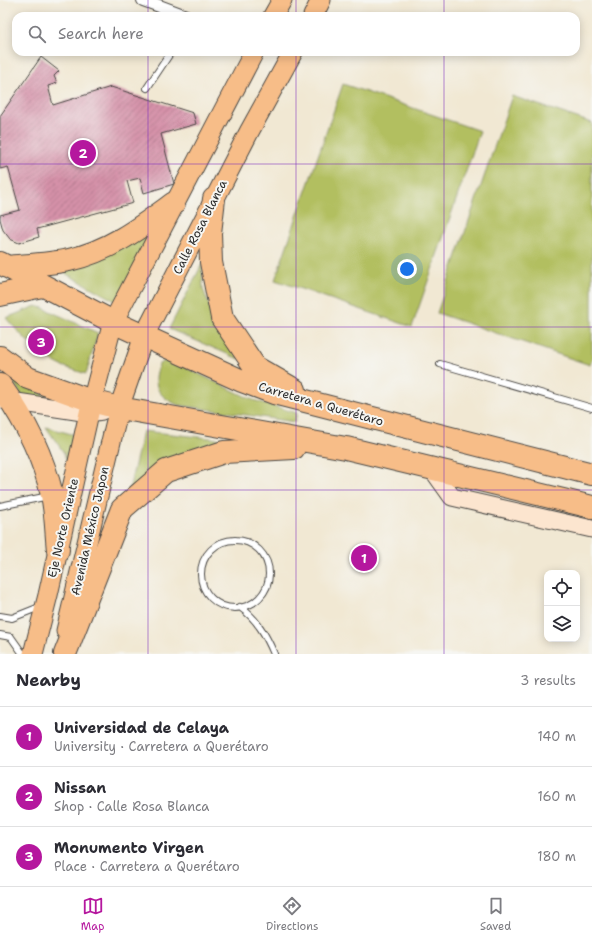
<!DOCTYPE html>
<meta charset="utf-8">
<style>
:root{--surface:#fff;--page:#f2f2f3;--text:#2b2b33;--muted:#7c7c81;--line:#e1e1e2;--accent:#b5179e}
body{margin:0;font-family:"Shantell Sans",sans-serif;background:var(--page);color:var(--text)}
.controls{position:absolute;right:12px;bottom:12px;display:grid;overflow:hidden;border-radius:8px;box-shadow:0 2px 10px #0003}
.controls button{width:36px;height:36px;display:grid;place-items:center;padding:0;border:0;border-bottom:1px solid var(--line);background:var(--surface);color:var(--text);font:20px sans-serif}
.you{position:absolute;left:407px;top:269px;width:14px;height:14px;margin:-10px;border:3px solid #fff;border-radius:50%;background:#1a73e8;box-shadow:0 0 0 6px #1a73e833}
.badge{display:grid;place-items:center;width:26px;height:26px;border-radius:50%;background:var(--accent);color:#fff;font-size:13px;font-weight:700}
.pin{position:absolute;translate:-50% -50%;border:2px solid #fff;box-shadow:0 1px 4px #0006}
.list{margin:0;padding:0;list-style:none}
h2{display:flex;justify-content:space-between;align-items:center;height:52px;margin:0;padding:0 16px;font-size:17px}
h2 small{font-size:13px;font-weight:400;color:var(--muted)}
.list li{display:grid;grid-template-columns:26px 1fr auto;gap:12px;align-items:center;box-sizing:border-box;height:60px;padding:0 16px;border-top:1px solid var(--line)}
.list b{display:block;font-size:15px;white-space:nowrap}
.list p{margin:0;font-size:13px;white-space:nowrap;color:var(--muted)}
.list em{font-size:13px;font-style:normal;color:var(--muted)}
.icon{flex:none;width:22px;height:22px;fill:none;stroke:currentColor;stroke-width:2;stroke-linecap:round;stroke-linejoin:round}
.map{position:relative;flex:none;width:592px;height:654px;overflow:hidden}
.search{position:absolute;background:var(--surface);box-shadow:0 2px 10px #0003;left:12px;right:12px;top:12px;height:44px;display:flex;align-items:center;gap:10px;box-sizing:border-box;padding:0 14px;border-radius:12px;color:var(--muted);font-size:15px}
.sheet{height:232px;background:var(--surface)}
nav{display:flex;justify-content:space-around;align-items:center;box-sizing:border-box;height:56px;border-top:1px solid var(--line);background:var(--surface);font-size:11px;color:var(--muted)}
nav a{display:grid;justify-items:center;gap:2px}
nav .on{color:var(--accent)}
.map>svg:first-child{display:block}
</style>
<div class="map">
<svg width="592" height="654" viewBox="0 0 592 654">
<defs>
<pattern id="building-hatch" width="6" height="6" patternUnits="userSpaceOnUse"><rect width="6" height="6" fill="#d591a9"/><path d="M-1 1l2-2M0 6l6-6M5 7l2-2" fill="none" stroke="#ad778a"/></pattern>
</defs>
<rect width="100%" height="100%" fill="#f6f6f2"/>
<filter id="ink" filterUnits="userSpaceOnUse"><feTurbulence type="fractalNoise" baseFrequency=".025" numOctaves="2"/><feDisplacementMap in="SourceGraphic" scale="8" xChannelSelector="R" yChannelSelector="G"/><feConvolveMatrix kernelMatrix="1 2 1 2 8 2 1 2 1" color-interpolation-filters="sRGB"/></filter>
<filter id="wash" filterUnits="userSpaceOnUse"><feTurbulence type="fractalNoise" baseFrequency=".012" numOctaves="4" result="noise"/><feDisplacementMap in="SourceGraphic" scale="16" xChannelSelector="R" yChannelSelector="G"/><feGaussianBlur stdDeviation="0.9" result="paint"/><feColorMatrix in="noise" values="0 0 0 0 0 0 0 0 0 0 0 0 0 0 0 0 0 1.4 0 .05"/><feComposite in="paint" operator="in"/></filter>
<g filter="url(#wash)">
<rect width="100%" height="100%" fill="#f1e8d3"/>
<path fill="#b2bf61" stroke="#6e7546" d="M343 84 480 131 412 327 275 280Z
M512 96 592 123V359L590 365 437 313Z
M158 224 117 302 61 271Z
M202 264 203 289 214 318 239 359 169 329Z
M36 306 43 308 98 333 86 374C78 371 70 369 62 366 41 357 20 334 6 318Z
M165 361 178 364 253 400 297 413 295 422 178 405C157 396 152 386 159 364Z
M5 367 44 395 62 403 23 398Z
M46 427 75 435 69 470 64 453Z
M143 431 228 440 196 450 127 498Z"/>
<g id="blocks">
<path fill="url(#building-hatch)" d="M41 57 59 71 54 76 57 83 48 86 53 105 111 87 193 113 196 124 161 134 174 184 144 193 140 178 127 181 133 203 37 229 39 237 19 243 10 239 3 230 0 219V215L20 210 8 167 0 169V116Z"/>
</g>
</g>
<g filter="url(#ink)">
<use href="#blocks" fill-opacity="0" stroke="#494744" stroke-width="1"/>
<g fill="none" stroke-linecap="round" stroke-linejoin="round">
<defs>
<path id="lane" d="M147 88 171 52
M440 364 592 408
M0 506 49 496
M201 574a34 34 0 1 1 68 0a34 34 0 1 1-68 0Z
M240 607C257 619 266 635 274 654
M0 616 12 618 42 606
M0 635 11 637 23 654"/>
<path id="street" d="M143 0 186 16"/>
<path id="secondary" d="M4 400 89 413 102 411
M432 469 452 497 592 529"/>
<path id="primary" d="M273 16 282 0
M313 16 321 0
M66 631 119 408 144 336 249 132 293 52
M33 654 48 595 89 413 113 322 254 52"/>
<path id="highway" d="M214 199 210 233 211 262 222 318 255 367 295 390
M0 263 113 322 242 381 274 393 592 474
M7 267C27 265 49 264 69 260 110 251 141 227 174 203
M0 295 42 286
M0 357 28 378 92 401 119 408 346 448 592 507
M0 385C23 417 43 456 52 495 56 513 56 532 58 550
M65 654 122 509 166 471 224 452 294 448"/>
</defs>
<use href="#lane" stroke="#494744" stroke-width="8"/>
<use href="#street" stroke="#494744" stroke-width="14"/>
<use href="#secondary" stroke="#494744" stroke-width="19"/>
<use href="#primary" stroke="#494744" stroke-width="21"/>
<use href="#highway" stroke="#494744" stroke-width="24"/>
<use href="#lane" stroke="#fff" stroke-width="6"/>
<use href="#street" stroke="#fff" stroke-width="12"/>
<use href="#secondary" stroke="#fce5cf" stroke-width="17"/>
<use href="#primary" stroke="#f7bd88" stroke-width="19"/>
<use href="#highway" stroke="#f7bd88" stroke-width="22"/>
</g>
</g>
<path fill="none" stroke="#7b2cbf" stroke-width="1" stroke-opacity="0.55" d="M148 0V16M296 0V16M444 0V16M148 52V654M296 52V654M444 52V654M0 164H592M0 327H592M0 490H592"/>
<g text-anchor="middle" stroke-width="4" stroke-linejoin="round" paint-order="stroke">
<g font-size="12" fill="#2b2b2b" stroke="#f6f6f2">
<text transform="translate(200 227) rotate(-63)" y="4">Calle Rosa Blanca</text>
<text transform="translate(321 404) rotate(16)" y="4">Carretera a Querétaro</text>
<text transform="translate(63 528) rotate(-77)" y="4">Eje Norte Oriente</text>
<text transform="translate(90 531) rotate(-77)" y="4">Avenida México Japon</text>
</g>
</g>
</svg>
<div class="controls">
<button><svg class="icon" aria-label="locate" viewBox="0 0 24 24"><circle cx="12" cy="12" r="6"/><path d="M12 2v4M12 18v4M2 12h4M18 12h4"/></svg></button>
<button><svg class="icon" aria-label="layers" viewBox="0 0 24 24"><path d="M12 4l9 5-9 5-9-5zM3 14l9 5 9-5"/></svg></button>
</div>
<div class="you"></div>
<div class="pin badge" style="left:364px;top:558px">1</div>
<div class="pin badge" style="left:83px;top:153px">2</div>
<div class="pin badge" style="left:41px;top:342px">3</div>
<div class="search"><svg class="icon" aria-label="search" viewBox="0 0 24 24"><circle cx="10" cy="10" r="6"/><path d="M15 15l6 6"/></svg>Search here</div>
</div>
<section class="sheet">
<h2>Nearby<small>3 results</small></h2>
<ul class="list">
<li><span class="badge">1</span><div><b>Universidad de Celaya</b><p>University · Carretera a Querétaro</p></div><em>140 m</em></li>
<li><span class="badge">2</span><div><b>Nissan</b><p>Shop · Calle Rosa Blanca</p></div><em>160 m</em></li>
<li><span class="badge">3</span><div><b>Monumento Virgen</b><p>Place · Carretera a Querétaro</p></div><em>180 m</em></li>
</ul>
</section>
<nav>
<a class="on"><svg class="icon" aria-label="map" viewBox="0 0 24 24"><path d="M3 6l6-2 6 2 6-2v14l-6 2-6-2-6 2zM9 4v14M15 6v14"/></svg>Map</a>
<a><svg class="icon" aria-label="directions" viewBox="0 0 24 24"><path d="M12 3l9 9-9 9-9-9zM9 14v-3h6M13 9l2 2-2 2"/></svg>Directions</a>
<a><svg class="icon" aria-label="saved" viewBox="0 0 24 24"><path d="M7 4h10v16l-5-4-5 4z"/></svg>Saved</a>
</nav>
